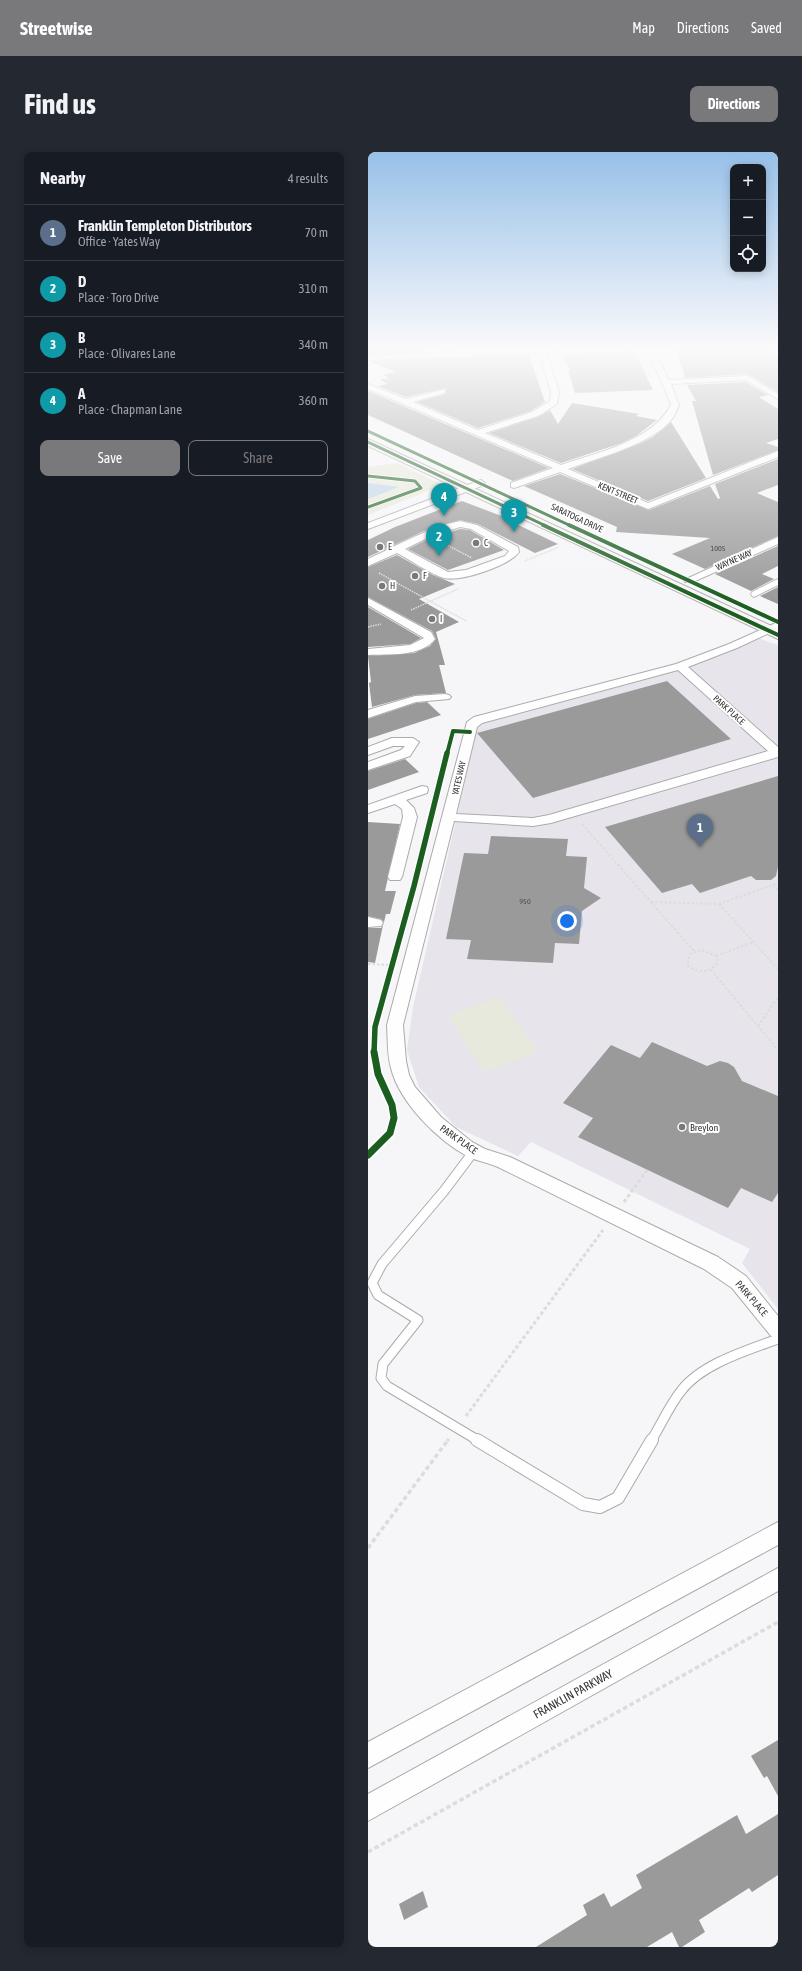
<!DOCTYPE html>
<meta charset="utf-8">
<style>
:root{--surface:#171b24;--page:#242831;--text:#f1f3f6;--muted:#9ea1a6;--line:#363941;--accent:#79787a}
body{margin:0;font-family:"Asap Condensed",sans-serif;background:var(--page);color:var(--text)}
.controls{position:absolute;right:12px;top:12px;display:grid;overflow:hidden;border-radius:8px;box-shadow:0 2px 10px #0003}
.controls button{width:36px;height:36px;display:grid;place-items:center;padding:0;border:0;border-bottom:1px solid var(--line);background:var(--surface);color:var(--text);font:20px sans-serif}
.you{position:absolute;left:199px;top:769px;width:14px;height:14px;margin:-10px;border:3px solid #fff;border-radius:50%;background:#1a73e8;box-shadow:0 0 0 6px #1a73e833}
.badge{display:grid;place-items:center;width:26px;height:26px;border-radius:50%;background:var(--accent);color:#fff;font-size:13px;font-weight:700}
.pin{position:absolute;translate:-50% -33px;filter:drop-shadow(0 1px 2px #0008)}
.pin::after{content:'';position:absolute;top:21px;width:14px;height:12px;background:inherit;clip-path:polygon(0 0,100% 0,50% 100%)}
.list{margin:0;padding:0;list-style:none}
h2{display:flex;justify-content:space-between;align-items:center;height:52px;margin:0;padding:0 16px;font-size:17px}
h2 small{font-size:13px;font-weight:400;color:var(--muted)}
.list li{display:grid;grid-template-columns:26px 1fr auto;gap:12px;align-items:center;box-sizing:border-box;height:56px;padding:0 16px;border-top:1px solid var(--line)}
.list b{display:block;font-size:15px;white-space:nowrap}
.list p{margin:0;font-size:13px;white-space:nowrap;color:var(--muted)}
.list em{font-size:13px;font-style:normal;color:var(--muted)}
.actions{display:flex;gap:8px;padding:12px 16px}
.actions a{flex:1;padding:9px 0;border:1px solid var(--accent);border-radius:8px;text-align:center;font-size:14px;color:var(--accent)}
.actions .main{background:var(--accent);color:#fff}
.icon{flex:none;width:22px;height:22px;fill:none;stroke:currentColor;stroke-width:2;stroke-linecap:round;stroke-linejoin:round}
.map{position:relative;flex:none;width:410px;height:1795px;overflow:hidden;border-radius:8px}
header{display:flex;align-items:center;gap:24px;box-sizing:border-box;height:56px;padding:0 20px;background:var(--accent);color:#fff}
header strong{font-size:19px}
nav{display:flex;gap:22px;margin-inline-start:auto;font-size:14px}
.intro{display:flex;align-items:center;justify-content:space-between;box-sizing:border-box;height:96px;padding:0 24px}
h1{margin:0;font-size:28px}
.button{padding:10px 18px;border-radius:8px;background:var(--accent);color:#fff;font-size:14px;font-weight:700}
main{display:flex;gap:24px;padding:0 24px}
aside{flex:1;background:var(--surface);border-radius:8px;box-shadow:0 2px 10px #0003}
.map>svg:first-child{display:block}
</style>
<header>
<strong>Streetwise</strong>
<nav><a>Map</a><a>Directions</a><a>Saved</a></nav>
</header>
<div class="intro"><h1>Find us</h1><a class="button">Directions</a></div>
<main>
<aside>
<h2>Nearby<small>4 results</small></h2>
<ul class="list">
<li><span class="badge" style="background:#5c6f8a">1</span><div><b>Franklin Templeton Distributors</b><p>Office · Yates Way</p></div><em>70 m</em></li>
<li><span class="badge" style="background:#0f9aa8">2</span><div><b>D</b><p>Place · Toro Drive</p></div><em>310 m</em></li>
<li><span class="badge" style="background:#0f9aa8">3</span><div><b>B</b><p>Place · Olivares Lane</p></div><em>340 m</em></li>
<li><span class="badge" style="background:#0f9aa8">4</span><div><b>A</b><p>Place · Chapman Lane</p></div><em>360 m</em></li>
</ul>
<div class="actions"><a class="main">Save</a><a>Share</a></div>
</aside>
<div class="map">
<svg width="410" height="1795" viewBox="0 0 410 1795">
<rect width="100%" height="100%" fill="#f6f5f7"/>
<path fill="#e7e5eb" d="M390 486 410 493V1157L374 1111 382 1097 163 990 150 1004 88 975 51 935 39 898 45 855 110 572Z"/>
<path fill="#e6e9db" d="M29 311 73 332 70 335 0 363V315Z
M132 845 170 900 116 920 80 863Z"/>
<path fill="#bed3e8" d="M0 331 31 335 0 347Z"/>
<path fill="#9b9a9b" d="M0 197H58V200L0 202Z
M309 198H404L410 206V240L379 222 317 226Z
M266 199 285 238 207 241 200 218H202L194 202Z
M161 203 177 250 163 259 110 276 49 250 77 242 78 236 38 245 10 234 20 232 12 228 21 226 15 223 28 220 1 209Z
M378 230 400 243 391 245 410 257V287L398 291 410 295V298L345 323 324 249H328L319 233Z
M0 239 181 316 145 329 0 263Z
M204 251 271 262 268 264 289 268 268 284 254 291 193 311 121 281 170 265 182 258 190 272Z
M303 270 338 326 280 349 204 317 271 292 285 285Z
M410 307V333L389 341 410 350V384L337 417 304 402 342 386 248 380 249 375 156 334 192 322 281 358 342 334 350 347 352 346 347 332Z
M94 349 136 365H134L190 392 167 401 110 372 92 368 56 379 0 405V388L27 375Z
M92 377 102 378 136 398 80 418 40 397 60 387Z
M410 394V414L394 422 406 427 383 439 347 422Z
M29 403 65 423 87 432 51 447 91 470 68 480 77 513H71L78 541 47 543 4 555 1 531 3 530 0 504 46 501 62 494 68 487 64 479 0 445V415Z
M410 435V452L392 444Z
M0 455 53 486 42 492 0 495Z
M299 529 363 587 165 646 109 581Z
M59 550 73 563 0 587V567L48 551Z
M37 607 51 620 0 638V619Z
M410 624V715L408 724 403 728H388L383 724 332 741 324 732 294 741 237 675Z
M0 670 32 672 17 739H28L22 762H18L16 770 13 767 0 764Z
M123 684 200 687 198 704 219 705 216 736 233 746 214 759 211 792 187 791 185 811 99 807 103 788 78 787 96 701 120 702Z
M15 773 7 811 0 810V776H13Z
M284 890 339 914 352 909 360 911 366 915 374 929 410 944V1041L404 1050 373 1036 360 1056 210 985 225 966 195 951 243 893 272 906Z
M410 1588V1644L399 1624 396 1626 383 1604Z
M410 1662V1723L384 1740 381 1736 331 1768 337 1780 314 1795H311L304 1780 279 1795H168L219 1763 215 1753 236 1741 243 1755 274 1736 268 1723 369 1663 378 1682Z
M55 1739 60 1755 36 1768 31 1752Z"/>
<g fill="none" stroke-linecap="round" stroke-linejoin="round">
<defs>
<path id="service-far2" d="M386 442 410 430"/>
<path id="service-far1" d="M106 999 76 1039 14 1112 4 1131 10 1143 50 1168 15 1212 13 1226 19 1234 111 1289
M283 1289C293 1273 301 1254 313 1239 333 1212 380 1198 410 1187"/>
<path id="service" d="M109 1288 215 1352 232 1355 250 1346 284 1288"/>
<path id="minor" d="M144 197H206L178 200 191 240 189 252 170 264 117 281 193 313C230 300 283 290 303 253L294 230 278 197H285L301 228 379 224 410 242V247L378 228 303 232 311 253C309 257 307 263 304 267 285 292 229 306 200 317L280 351 410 299V305L280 357 192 320 146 336 143 335V331L185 316 0 237V232L38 247 77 237V241L45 250 110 278 164 260 182 249 183 240 171 201 0 208V204Z
M113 328 117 331 116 333 0 377V371Z
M92 369 109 373 150 395 151 400C141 414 93 430 76 426 64 423 41 407 29 401L0 414V407C30 393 59 376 92 369ZM92 375 103 377 141 399 137 404 98 418 80 420 37 397 59 386Z
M410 385V392L325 430H317L316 428Z
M0 446 63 480 67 487C54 505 20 502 0 503V497L42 493 56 486 0 453Z
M410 470V477L369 496 320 515 410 595V605L183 671 165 674 86 669 35 873 38 909 41 923 47 935 73 965 104 990 117 997 142 1005 350 1105 378 1124 410 1164V1187L403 1184 364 1136 336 1117 130 1015C120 1011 110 1009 101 1005 70 989 31 950 23 916 19 902 20 887 19 873L99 570 106 565 308 512 361 492ZM310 518 400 599 181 663 165 666 88 662 109 575 114 571Z
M77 542 81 543 83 545 81 547 48 550 0 566V558L47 544Z
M24 586H45L51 590 42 604 0 618V610L33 598 37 594H25L0 603V595Z
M54 634 59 635 60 638 59 641 38 648 46 656 49 665 34 725 32 728H22L20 725 35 665 34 657 27 652 0 661V653Z
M0 765 13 768 15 771 13 774 0 775Z
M410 1370V1393L0 1616V1590Z
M410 1416V1439L0 1669V1642Z"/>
<path id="secondary" d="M0 287 410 477V487L0 294Z"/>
</defs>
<use href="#service-far2" stroke="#ababac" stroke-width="7"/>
<use href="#service-far1" stroke="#ababac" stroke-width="11"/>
<use href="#service" stroke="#ababac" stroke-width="14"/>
<use href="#minor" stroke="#ababac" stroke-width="2"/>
<use href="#secondary" stroke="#ababac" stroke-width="2"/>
<path stroke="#dcdcdc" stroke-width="1.5" stroke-dasharray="1.5 1" stroke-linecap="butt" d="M75 391 104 406
M157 409 191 395
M11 421 98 469
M43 458 90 437
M0 475 13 472"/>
<path stroke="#dcdcdc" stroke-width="2" stroke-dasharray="2.5 2" stroke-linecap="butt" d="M214 672 326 799
M405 733 410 738
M283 750 351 752 410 731
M351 752 410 817
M334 798 348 804 350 809C343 822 331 821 320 814V807L322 802Z
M348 804 385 790
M0 812 24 813
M343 818 410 898
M390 874 410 845"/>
<path stroke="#dcdcdc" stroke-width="3" stroke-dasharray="3.5 2.5" stroke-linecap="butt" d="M256 1050 279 1018
M98 1264 235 1078
M79 1289 81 1287"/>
<path stroke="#dcdcdc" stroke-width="3.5" stroke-dasharray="4.5 3" stroke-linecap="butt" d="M0 1396 80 1288
M0 1700 410 1470"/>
<use href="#service-far2" stroke="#fefefe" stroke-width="5.5"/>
<use href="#service-far1" stroke="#fefefe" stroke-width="9"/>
<use href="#service" stroke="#fefefe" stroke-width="12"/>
<use href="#minor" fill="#fefefe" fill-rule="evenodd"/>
<use href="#secondary" fill="#f8f4f5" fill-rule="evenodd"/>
<defs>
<path id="cycleway-far3" d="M0 279 203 374
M0 290 178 374
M0 324 47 329 53 336 0 355"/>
<path id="cycleway-far2" d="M175 373 410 483
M201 373 410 470
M79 602 85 579 102 580"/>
<path id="cycleway-far1" d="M6 901 7 875 46 734 79 601"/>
<path id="cycleway" d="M0 1003 22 981 26 966 24 953 10 922 6 900"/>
</defs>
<use href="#cycleway-far3" stroke="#fff" stroke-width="4.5"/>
<use href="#cycleway-far2" stroke="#fff" stroke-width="5.5"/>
<use href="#cycleway-far1" stroke="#fff" stroke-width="8"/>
<use href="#cycleway" stroke="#fff" stroke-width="10"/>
<use href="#cycleway-far3" stroke="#1b5e20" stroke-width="3"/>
<use href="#cycleway-far2" stroke="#1b5e20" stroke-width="4"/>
<use href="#cycleway-far1" stroke="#1b5e20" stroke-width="5.5"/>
<use href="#cycleway" stroke="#1b5e20" stroke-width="7"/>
</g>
<linearGradient id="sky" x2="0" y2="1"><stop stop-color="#97c0e8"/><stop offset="0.44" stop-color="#fbfafb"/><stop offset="1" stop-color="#fbfafb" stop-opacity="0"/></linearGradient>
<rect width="410" height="449" fill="url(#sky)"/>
<g fill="#79787a" stroke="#fff" stroke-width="1.5">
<circle cx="108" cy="391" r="4"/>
<circle cx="12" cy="395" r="4"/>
<circle cx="47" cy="424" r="4"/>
<circle cx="14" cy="434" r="4"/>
<circle cx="64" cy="467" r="4"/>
<circle cx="314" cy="975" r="4"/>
</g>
<g text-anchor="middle" stroke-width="4" stroke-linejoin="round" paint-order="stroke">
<g font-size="8" fill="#4e4e4f">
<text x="350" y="399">1005</text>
<text x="157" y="752">950</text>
</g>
<g font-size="9" fill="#353536" stroke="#fff">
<text transform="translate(250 341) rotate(23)" y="3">KENT STREET</text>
<text transform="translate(209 366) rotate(25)" y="3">SARATOGA DRIVE</text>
<text transform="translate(366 408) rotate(-24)" y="3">WAYNE WAY</text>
<text transform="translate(361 558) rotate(42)" y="3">PARK PLACE</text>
<text transform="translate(91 626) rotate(-77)" y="3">YATES WAY</text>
</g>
<g font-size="9" fill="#353536" stroke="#fff" text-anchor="start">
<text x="116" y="394">C</text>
<text x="20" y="398">E</text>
<text x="55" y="427">F</text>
<text x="22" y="437">H</text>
<text x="72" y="470">I</text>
</g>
<g font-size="10" fill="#353536" stroke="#fff" text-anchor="start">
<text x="322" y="979">Breylon</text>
</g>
<g font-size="10" fill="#353536" stroke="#fff">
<text transform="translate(91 987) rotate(35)" y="4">PARK PLACE</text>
<text transform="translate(384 1146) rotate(49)" y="4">PARK PLACE</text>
</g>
<g font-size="12" fill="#353536" stroke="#fff">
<text transform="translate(205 1542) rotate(-29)" y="4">FRANKLIN PARKWAY</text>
</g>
</g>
</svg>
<div class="controls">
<button>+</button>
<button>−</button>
<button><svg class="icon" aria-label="locate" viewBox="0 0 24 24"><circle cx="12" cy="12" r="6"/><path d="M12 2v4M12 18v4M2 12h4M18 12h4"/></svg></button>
</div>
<div class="you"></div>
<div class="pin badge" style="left:332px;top:695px;background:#5c6f8a">1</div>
<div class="pin badge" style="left:71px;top:404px;background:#0f9aa8">2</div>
<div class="pin badge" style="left:146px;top:380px;background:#0f9aa8">3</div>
<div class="pin badge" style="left:76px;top:364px;background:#0f9aa8">4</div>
</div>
</main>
